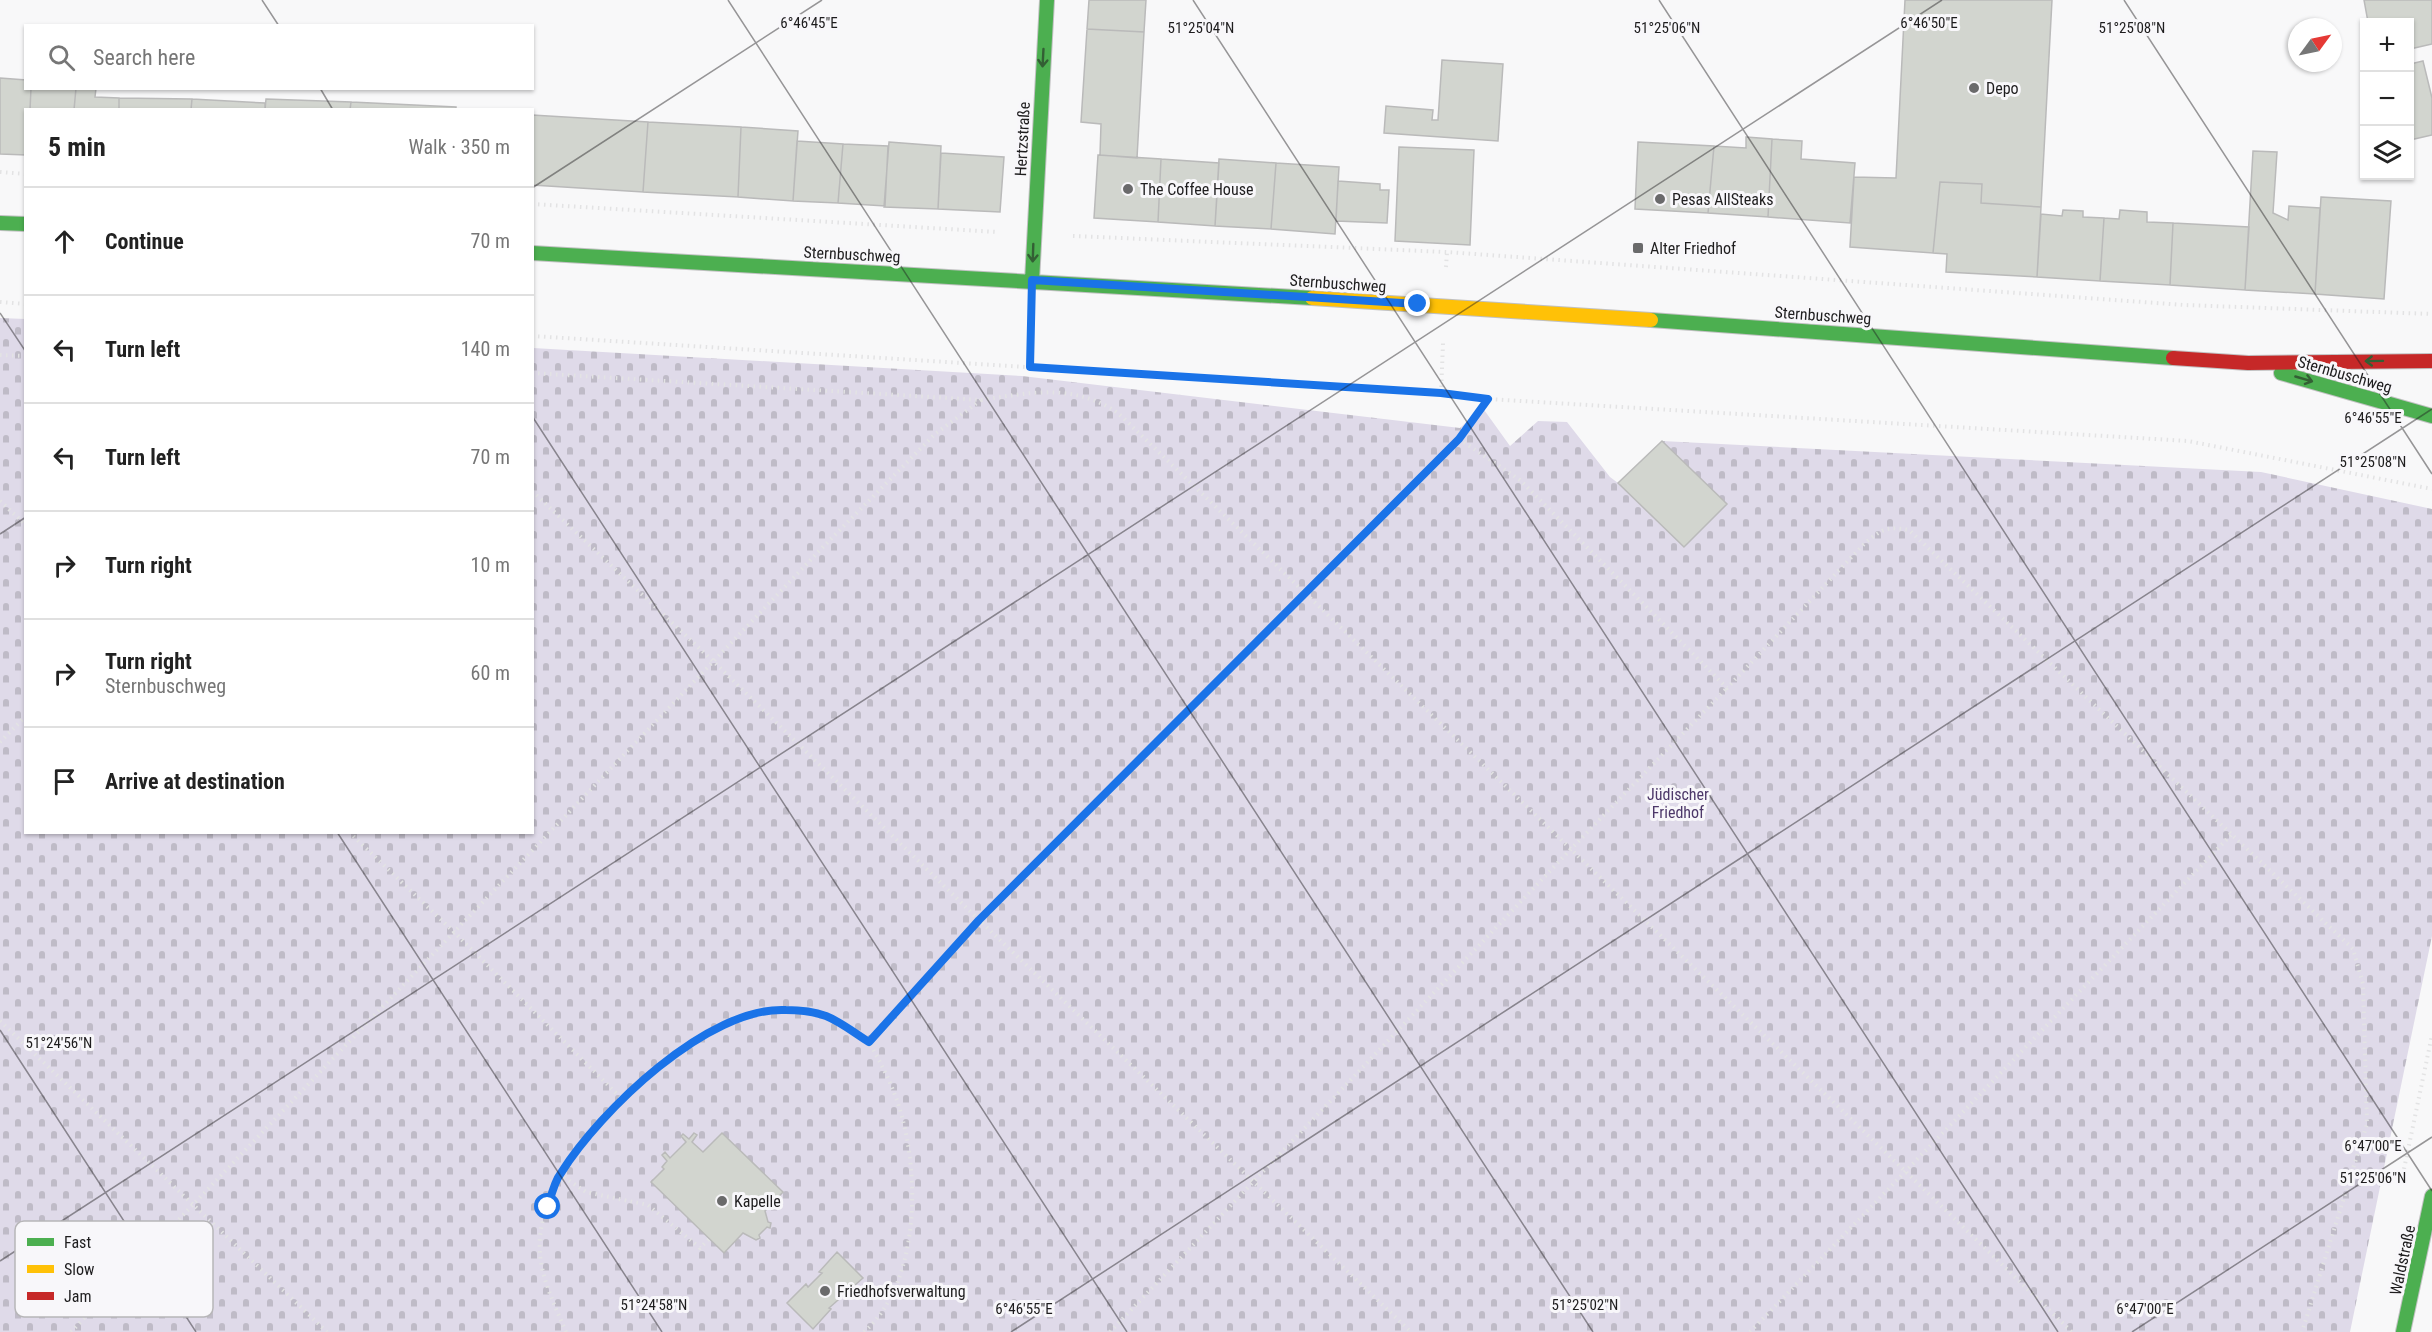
<!DOCTYPE html>
<meta charset="utf-8">
<style>
:root{--surface:#fff;--page:#f2f2f2;--text:#222;--muted:#767676;--line:#e0e0e0}
body{margin:0;font-family:"Roboto Condensed",sans-serif;background:var(--page);color:var(--text)}
.controls{position:absolute;right:18px;top:18px;display:grid;overflow:hidden;border-radius:0px;box-shadow:0 2px 4px #0004}
.controls button{width:54px;height:54px;display:grid;place-items:center;padding:0;border:0;border-bottom:2px solid var(--line);background:var(--surface);color:var(--text);font:30px sans-serif}
.compass{position:absolute;left:2288px;top:18px;width:54px;height:54px;border-radius:50%;background:var(--surface);box-shadow:0 2px 4px #0004;rotate:57deg}
.stop{position:absolute;width:18px;height:18px;margin:-14px;border:4px solid #1a73e8;border-radius:50%;background:#fff}
.stop.end{background:#1a73e8;border-color:#fff;box-shadow:0 2px 6px #0008}
.list{margin:0;padding:0;list-style:none}
h2{display:flex;justify-content:space-between;align-items:center;height:78px;margin:0;padding:0 24px;font-size:26px}
h2 small{font-size:20px;font-weight:400;color:var(--muted)}
.list li{display:grid;grid-template-columns:39px 1fr auto;gap:18px;align-items:center;box-sizing:border-box;height:108px;padding:0 24px;border-top:2px solid var(--line)}
.list b{display:block;font-size:22px;white-space:nowrap}
.list p{margin:0;font-size:20px;white-space:nowrap;color:var(--muted)}
.list em{font-size:20px;font-style:normal;color:var(--muted)}
.icon{flex:none;width:33px;height:33px;fill:none;stroke:currentColor;stroke-width:2;stroke-linecap:round;stroke-linejoin:round}
.map{position:relative;flex:none;width:2432px;height:1332px;overflow:hidden}
.search{position:absolute;background:var(--surface);box-shadow:0 2px 4px #0004;left:24px;top:24px;width:510px;height:66px;display:flex;align-items:center;gap:15px;box-sizing:border-box;padding:0 21px;border-radius:0px;color:var(--muted);font-size:22px}
.panel{position:absolute;background:var(--surface);box-shadow:0 2px 4px #0004;left:24px;top:108px;width:510px;height:726px;border-radius:0px}
.map>svg:first-child{display:block}
</style>
<div class="map">
<svg width="2432" height="1332" viewBox="0 0 2432 1332">
<defs>
<pattern id="cemetery-stones" width="16" height="16" patternUnits="userSpaceOnUse" patternTransform="scale(1.5)"><rect width="16" height="16" fill="#dfdae9"/><path d="M2 7V4a2 2 0 0 1 4 0v3zM10 15v-3a2 2 0 0 1 4 0v3z" fill="#bfbbc7"/></pattern>
</defs>
<rect width="100%" height="100%" fill="#f8f8f9"/>
<path fill="url(#cemetery-stones)" d="M0 318 26 319V832H532L533 348 1022 376 1460 428 1482 407 1510 446 1538 421 1567 422 1610 477 1618 483 1662 441 2261 472 2432 509V936L2350 1332H0Z"/>
<path fill="#d2d5cf" stroke="#bababa" stroke-width="1.5" d="M1089 0H1146L1144 32 1087 29Z
M1905 0H2052L2041 207 1981 203 1982 184 1940 182 1933 253 1850 247 1854 177 1896 178Z
M2364 0H2432V44L2410 49V22H2368Z
M1087 29 1144 32 1137 158 1100 155 1101 124 1081 122Z
M1442 60 1503 64 1498 141 1384 133 1386 106 1433 110 1432 120H1438Z
M2423 61 2432 98V135L2410 140V64Z
M0 78 26 80V88H31L30 110H26V155L0 154Z
M31 88H76L74 110H30Z
M76 88H96L95 97 119 98V110H74Z
M119 98 192 99 191 110H119Z
M192 99 265 103V110H191Z
M266 99 351 102 350 110H265Z
M351 102 456 107V110H350Z
M532 115 648 122 643 192 532 185Z
M648 122 741 127 738 197 643 192Z
M741 127 798 131 793 201 738 197Z
M1746 137 1772 139 1768 217 1708 213 1714 146 1746 148Z
M1772 139 1802 141 1801 159 1855 163 1850 223 1768 217Z
M797 141 843 144 838 203 793 201Z
M889 142 941 146 938 209 884 207Z
M1638 142 1714 146 1708 213 1635 209Z
M843 144 888 146 885 206 838 203Z
M1399 147 1474 150 1470 245 1395 241Z
M2253 151 2277 152 2273 213 2288 220 2289 206 2320 208 2315 294 2245 290Z
M941 153 1004 157 1000 212 938 209Z
M1098 155 1161 159 1158 222 1094 218Z
M1161 159 1219 163 1215 226 1158 222Z
M1219 159 1276 163 1271 229 1215 226Z
M1276 163 1339 167 1335 234 1271 229Z
M1338 181 1380 184V190H1389L1387 223 1336 221Z
M1940 182 1982 184 1981 203 2041 207 2037 277 1946 272 1947 254 1933 253Z
M2321 197 2391 201 2384 299 2315 294Z
M2063 210 2083 211V217L2104 218 2100 281 2037 277 2041 214 2062 216Z
M2120 210 2147 212V222L2173 223 2170 285 2100 281 2104 218 2119 219Z
M2173 223 2249 227 2245 290 2170 285Z
M1662 441 1727 504 1684 547 1618 483Z
M694 1133 697 1135 692 1142 703 1152 722 1133 783 1192 765 1211 768 1222 771 1223 770 1228 767 1227 759 1235 760 1238 756 1240 743 1233 724 1253 651 1182 664 1169 662 1167 667 1161 662 1155 665 1152 670 1158 686 1142 681 1136 683 1134 689 1139Z
M837 1252 863 1278 829 1308 831 1309 813 1329 787 1303 806 1284 808 1287 822 1273 819 1272Z"/>
<g fill="none" stroke-linecap="round" stroke-linejoin="round">
<defs>
<path id="fast" d="M0 223 26 224
M532 253 1312 298
M1032 281 1047 0
M1651 320 2173 358
M2281 373 2432 416
M2403 1332 2432 1196"/>
<path id="slow" d="M1312 298 1651 320"/>
<path id="jam" d="M2173 358 2248 363 2432 361"/>
</defs>
<use href="#fast" stroke="#c1c1c2" stroke-width="16"/>
<use href="#slow" stroke="#c1c1c2" stroke-width="16"/>
<use href="#jam" stroke="#c1c1c2" stroke-width="16"/>
<path stroke="#e3e3e4" stroke-width="4" stroke-dasharray="1.5 4.5" stroke-linecap="butt" d="M0 172 26 174
M532 204 997 232
M1073 236 1447 252 2184 305 2432 314
M1446 267 1447 252
M0 302 26 304
M532 336 1441 393 1488 399 2188 441 2432 489
M0 355 26 356
M1030 367 1031 320
M532 373 981 400C1027 393 1068 384 1110 408 1121 414 1130 425 1139 433L2072 1332
M1441 393 1443 343
M1459 439 1520 480 1727 688 1865 543C1882 529 1887 526 1909 530L2353 949 2363 984 2367 1124 2302 1332
M532 491 715 663 979 920 1411 1332
M0 501 26 525
M0 742 26 716
M349 832 455 933 622 1099
M0 1021 327 1332
M2404 1169 2432 1035
M559 1174 586 1192 648 1205 700 1248 709 1239
M71 1332 822 548 935 434 981 400
M566 1332C553 1301 537 1271 540 1237 542 1217 550 1194 559 1176 563 1167 571 1158 577 1150 619 1096 712 1006 786 1010 798 1010 815 1012 826 1016 841 1022 856 1034 869 1042L979 920 1459 439 1488 399
M864 1332C918 1285 920 1182 902 1117 895 1090 883 1067 869 1042
M1110 1332 1571 849 1727 688
M1750 1332 2231 835"/>
<use href="#fast" stroke="#4caf50" stroke-width="14"/>
<use href="#slow" stroke="#ffc107" stroke-width="14"/>
<use href="#jam" stroke="#c62828" stroke-width="14"/>
</g>
<defs><path id="oneway-shaft" d="M-6 0H5M1.5-3L5.5 0L1.5 3" fill="none" stroke-width="1.6" stroke-linecap="round" stroke-linejoin="round" transform="scale(1.5)"/></defs>
<g stroke="#335f34">
<use href="#oneway-shaft" transform="translate(1043 58) rotate(93)"/>
<use href="#oneway-shaft" transform="translate(1033 253) rotate(92)"/>
<use href="#oneway-shaft" transform="translate(2374 361) rotate(179)"/>
<use href="#oneway-shaft" transform="translate(2304 379) rotate(16)"/>
</g>
<g fill="none" stroke-linecap="round" stroke-linejoin="round">
<path stroke="#1a73e8" stroke-width="8" d="M548 1207C551 1196 554 1182 561 1173 600 1111 708 1006 786 1010 798 1010 815 1012 826 1016 841 1022 856 1034 869 1042L979 920 1459 439 1488 399 1441 393 1030 367 1032 280 1418 304"/>
</g>
<path fill="none" stroke="#1e1d1e" stroke-width="1.5" stroke-opacity="0.45" d="M262 0 279 26M728 0 1593 1332M1193 0 2058 1332M1659 0 2432 1191M2124 0 2432 474M320 88 333 110M532 188 822 0M0 313 26 352M532 416 1127 1332M0 534 26 517M337 832 662 1332M0 1030 196 1332M0 1261 1942 0M1011 1332 2432 409M2132 1332 2432 1137"/>
<g fill="#6a6a6b" stroke="#f8f7fa" stroke-width="2">
<circle cx="1974" cy="88" r="6"/>
<circle cx="1128" cy="189" r="6"/>
<circle cx="1660" cy="199" r="6"/>
<rect x="1632" y="242" width="12" height="12" rx="3"/>
<circle cx="722" cy="1201" r="6"/>
<circle cx="825" cy="1291" r="6"/>
</g>
<g text-anchor="middle" stroke-width="6" stroke-linejoin="round" paint-order="stroke">
<g font-size="16" fill="#1e1d1e" stroke="#f8f7fa" text-anchor="start">
<text x="1986" y="94">Depo</text>
<text x="1140" y="195">The Coffee House</text>
<text x="1672" y="205">Pesas AllSteaks</text>
<text x="1650" y="254">Alter Friedhof</text>
<text x="734" y="1207">Kapelle</text>
<text x="837" y="1297">Friedhofsverwaltung</text>
</g>
<g font-size="16" fill="#1e1d1e" stroke="#f8f7fa">
<text transform="translate(1022 139) rotate(-87)" y="6">Hertzstraße</text>
<text transform="translate(852 254) rotate(3)" y="6">Sternbuschweg</text>
<text transform="translate(1338 283) rotate(4)" y="6">Sternbuschweg</text>
<text transform="translate(1823 315) rotate(4)" y="6">Sternbuschweg</text>
<text transform="translate(2345 374) rotate(16)" y="6">Sternbuschweg</text>
<text transform="translate(2402 1260) rotate(-78)" y="6">Waldstraße</text>
</g>
<g font-size="16" fill="#4d3869" stroke="#f8f7fa">
<text x="1678" y="800">Jüdischer<tspan x="1678" dy="18">Friedhof</tspan></text>
</g>
</g>
<rect x="15" y="1221" width="198" height="96" rx="9" fill="#f8f7fa" stroke="#b7b6b8" stroke-width="1.5"/>
<rect x="27" y="1238" width="27" height="8" fill="#4caf50"/>
<rect x="27" y="1265" width="27" height="8" fill="#ffc107"/>
<rect x="27" y="1292" width="27" height="8" fill="#c62828"/>
<g font-size="16" fill="#1e1d1e">
<text x="64" y="1248">Fast</text>
<text x="64" y="1275">Slow</text>
<text x="64" y="1302">Jam</text>
</g>
<g font-size="15" text-anchor="middle" fill="#1e1d1e" stroke="#f8f7fa" stroke-width="6" stroke-linejoin="round" paint-order="stroke">
<text x="809" y="28">6°46'45"E</text>
<text x="1929" y="28">6°46'50"E</text>
<text x="2132" y="33">51°25'08"N</text>
<text x="1201" y="33">51°25'04"N</text>
<text x="1667" y="33">51°25'06"N</text>
<text x="2373" y="423">6°46'55"E</text>
<text x="2373" y="467">51°25'08"N</text>
<text x="59" y="1048">51°24'56"N</text>
<text x="2373" y="1151">6°47'00"E</text>
<text x="2373" y="1183">51°25'06"N</text>
<text x="654" y="1310">51°24'58"N</text>
<text x="1585" y="1310">51°25'02"N</text>
<text x="1024" y="1314">6°46'55"E</text>
<text x="2145" y="1314">6°47'00"E</text>
</g>
</svg>
<div class="controls">
<button>+</button>
<button>−</button>
<button><svg class="icon" aria-label="layers" viewBox="0 0 24 24"><path d="M12 4l9 5-9 5-9-5zM3 14l9 5 9-5"/></svg></button>
</div>
<svg class="compass" viewBox="-18 -18 36 36"><path d="M0-13l5 13h-10z" fill="#e53935"/><path d="M0 13l5-13h-10z" fill="#767676"/></svg>
<div class="stop" style="left:548px;top:1207px"></div>
<div class="stop end" style="left:1418px;top:304px"></div>
<div class="search"><svg class="icon" aria-label="search" viewBox="0 0 24 24"><circle cx="10" cy="10" r="6"/><path d="M15 15l6 6"/></svg>Search here</div>
<section class="panel">
<h2>5 min<small>Walk · 350 m</small></h2>
<ul class="list">
<li><svg class="icon" aria-label="ahead" viewBox="0 0 24 24"><path d="M12 20V5M6 11l6-6 6 6"/></svg><div><b>Continue</b></div><em>70 m</em></li>
<li><svg class="icon" aria-label="left" viewBox="0 0 24 24"><path d="M17 20v-9H6M10 6l-5 5 5 5"/></svg><div><b>Turn left</b></div><em>140 m</em></li>
<li><svg class="icon" aria-label="left" viewBox="0 0 24 24"><path d="M17 20v-9H6M10 6l-5 5 5 5"/></svg><div><b>Turn left</b></div><em>70 m</em></li>
<li><svg class="icon" aria-label="right" viewBox="0 0 24 24"><path d="M7 20v-9h11M14 6l5 5-5 5"/></svg><div><b>Turn right</b></div><em>10 m</em></li>
<li><svg class="icon" aria-label="right" viewBox="0 0 24 24"><path d="M7 20v-9h11M14 6l5 5-5 5"/></svg><div><b>Turn right</b><p>Sternbuschweg</p></div><em>60 m</em></li>
<li><svg class="icon" aria-label="arrive" viewBox="0 0 24 24"><path d="M6 21V4h12l-3 4 3 4H6"/></svg><div><b>Arrive at destination</b></div></li>
</ul>
</section>
</div>
